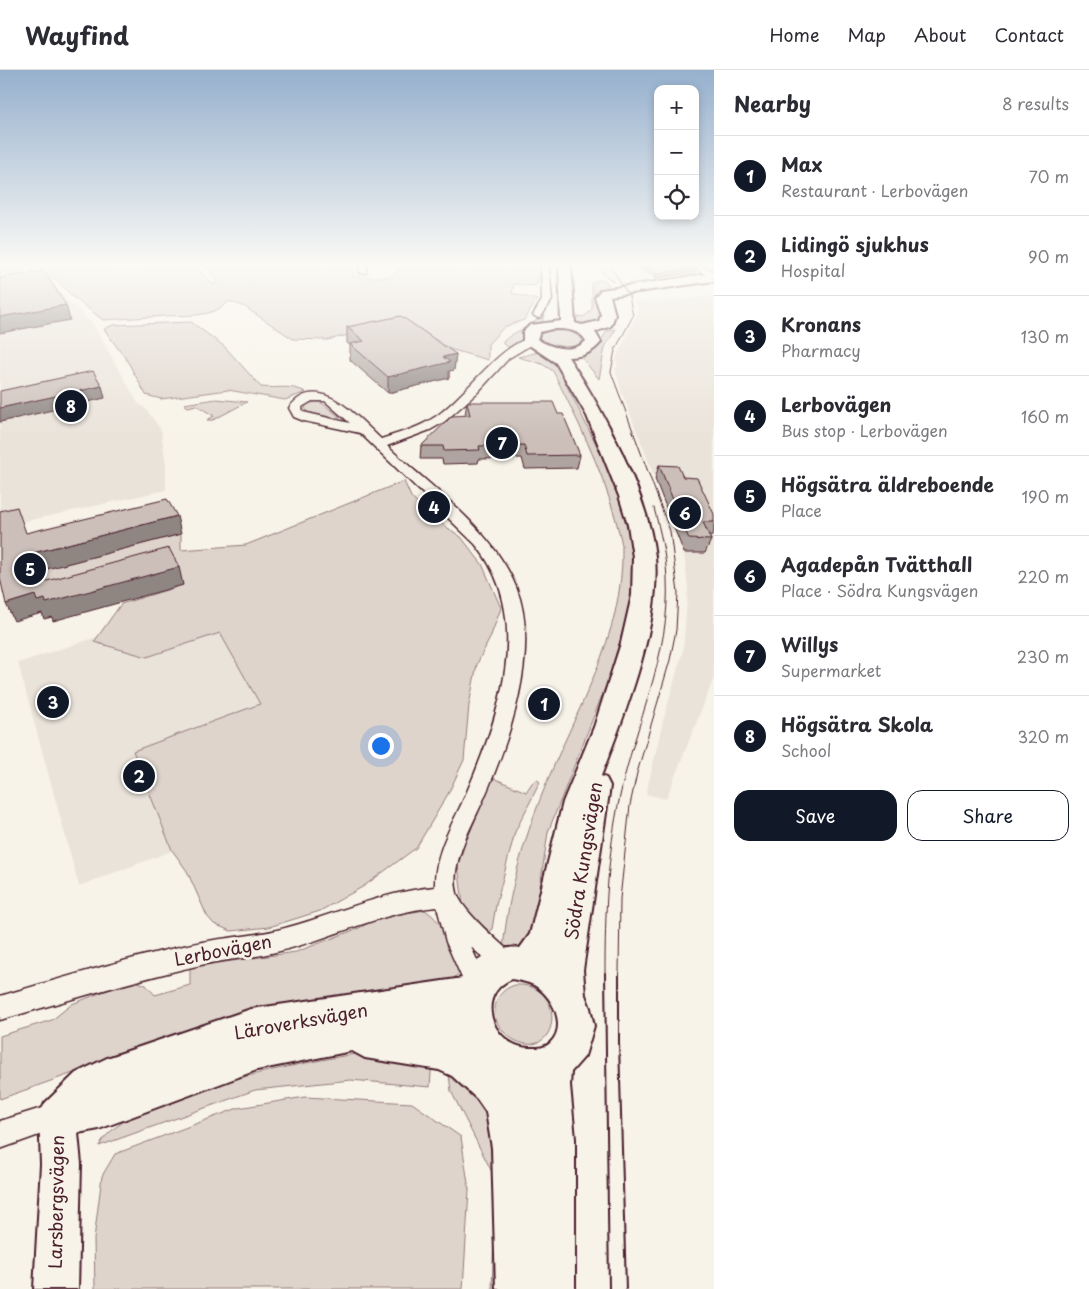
<!DOCTYPE html>
<meta charset="utf-8">
<style>
:root{--surface:#fff;--page:#f7f7f7;--text:#2b2b33;--muted:#7c7c81;--line:#e1e1e2;--accent:#111827}
body{margin:0;font-family:"Playpen Sans",sans-serif;background:var(--page);color:var(--text)}
.controls{position:absolute;right:15px;top:15px;display:grid;overflow:hidden;border-radius:10px;box-shadow:0 2px 8px #0003}
.controls button{width:45px;height:45px;display:grid;place-items:center;padding:0;border:0;border-bottom:1px solid var(--line);background:var(--surface);color:var(--text);font:25px sans-serif}
.you{position:absolute;left:380px;top:675px;width:18px;height:18px;margin:-12px;border:4px solid #fff;border-radius:50%;background:#1a73e8;box-shadow:0 0 0 8px #1a73e833}
.badge{display:grid;place-items:center;width:32px;height:32px;border-radius:50%;background:var(--accent);color:#fff;font-size:16px;font-weight:700}
.pin{position:absolute;translate:-50% -50%;border:2px solid #fff;box-shadow:0 1px 5px #0006}
.list{margin:0;padding:0;list-style:none}
h2{display:flex;justify-content:space-between;align-items:center;height:65px;margin:0;padding:0 20px;font-size:21px}
h2 small{font-size:16px;font-weight:400;color:var(--muted)}
.list li{display:grid;grid-template-columns:32px 1fr auto;gap:15px;align-items:center;box-sizing:border-box;height:80px;padding:0 20px;border-top:1px solid var(--line)}
.list b{display:block;font-size:19px;white-space:nowrap}
.list p{margin:0;font-size:16px;white-space:nowrap;color:var(--muted)}
.list em{font-size:16px;font-style:normal;color:var(--muted)}
.actions{display:flex;gap:10px;padding:15px 20px}
.actions a{flex:1;padding:11px 0;border:1px solid var(--accent);border-radius:15px;text-align:center;font-size:18px;color:var(--accent)}
.actions .main{background:var(--accent);color:#fff}
.icon{flex:none;width:28px;height:28px;fill:none;stroke:currentColor;stroke-width:2;stroke-linecap:round;stroke-linejoin:round}
.map{position:relative;flex:none;width:714px;height:1219px;overflow:hidden}
header{display:flex;align-items:center;gap:30px;box-sizing:border-box;height:70px;padding:0 25px;background:var(--surface);border-bottom:1px solid var(--line)}
header strong{font-size:24px}
nav{display:flex;gap:28px;margin-inline-start:auto;font-size:18px}
main{display:flex}
aside{flex:1;background:var(--surface)}
.map>svg:first-child{display:block}
</style>
<header>
<strong>Wayfind</strong>
<nav><a>Home</a><a>Map</a><a>About</a><a>Contact</a></nav>
</header>
<main>
<div class="map">
<svg width="714" height="1219" viewBox="0 0 714 1219">
<rect width="100%" height="100%" fill="#f7f3e8"/>
<filter id="ink" filterUnits="userSpaceOnUse"><feTurbulence type="fractalNoise" baseFrequency=".02" numOctaves="2"/><feDisplacementMap in="SourceGraphic" scale="10" xChannelSelector="R" yChannelSelector="G"/><feConvolveMatrix kernelMatrix="1 2 1 2 8 2 1 2 1" color-interpolation-filters="sRGB"/></filter>
<g filter="url(#ink)">
<path fill="#eae3da" d="M50 213 92 253 138 333 146 339 161 360 166 395V420L0 457V222Z
M710 226H714V608L666 729 646 724 663 651 683 580 688 518 684 483 622 323 615 299 618 296 616 289 637 244V236L633 231 663 232Z
M225 553 274 636 182 777 79 816 18 593 100 566Z"/>
<path fill="#ded4cc" stroke="#947a7c" d="M0 196H26L18 207 0 213Z
M36 196H195L214 215 218 210 205 196H354L353 207H392L402 196H543L542 203 535 216 514 214 512 223 537 230 524 250 504 257 488 274V290L446 278 353 264 327 270 293 269 245 237 229 231C213 248 188 245 166 246 145 247 124 249 103 250L73 227 56 209 27 206Z
M599 210H605L609 216 595 221V232L602 249C595 257 584 256 574 253L572 248 585 246 592 239V213Z
M540 245H545L542 252 523 261 521 273 509 277 503 274V272C513 260 534 258 540 245Z
M191 252 225 277 261 317C280 319 289 314 306 322L285 330 228 320 161 329 146 325 128 292 104 259 113 255Z
M556 259 570 261 582 269V272C572 282 549 279 539 270L540 264Z
M616 259 605 277 599 309 582 288 596 278 607 261Z
M539 282 548 285 555 292 609 400 622 433 633 481 632 520 624 557 608 610 548 762 533 865 523 878 503 879C508 825 523 772 543 722 574 642 625 566 622 476 621 467 617 456 615 447 600 394 577 350 553 301L542 294 518 287Z
M216 329 247 332 213 350H207L214 346 196 335 188 337 184 334Z
M316 332 322 333 340 347 334 348 307 342 305 338 307 334Z
M404 411 411 427 426 443 461 467 482 494 501 538 490 568 477 594 469 635 464 690 448 724 416 778 364 816 320 841 269 857 231 861 214 854 207 846 187 801 172 780 133 681 260 634 220 563 147 587 94 572 121 534 183 515 50 530 35 502 181 464V480L246 475Z
M493 708 526 722 532 713 537 710 540 712 515 762 496 835 492 859 487 868 463 835 458 795 465 774Z
M425 840C446 854 454 879 460 902L448 914 149 976 0 1029V966L52 950 72 934 133 910 146 915 155 925 190 915V897L296 882 359 858 378 848Z
M515 915C567 911 561 991 516 971 508 967 501 960 497 952 491 936 498 920 515 915Z
M374 981 432 990 430 1017 351 1010 255 1020 99 1076C125 1023 316 990 374 981Z
M448 997C464 1007 481 1019 490 1036 515 1084 503 1166 502 1219H492L496 1110 451 1021Z
M305 1027 412 1033 461 1067 469 1120 463 1219H95L94 1169 102 1106 115 1084 238 1038Z"/>
<g fill="none" stroke-linecap="round" stroke-linejoin="round">
<defs>
<path id="street" d="M359 196H367L366 203H360Z
M541 196H549L552 230 541 247 538 248 533 245 542 230Z
M692 196H703L714 202V207H709Z
M530 268 534 269V273L509 288 478 322 444 352 430 360 387 376C431 417 494 461 516 517 541 579 510 668 485 726 474 752 449 793 457 823 461 840 501 874 515 886L519 894 515 902 507 906 499 902 471 877 489 916 485 924 477 928 469 924 446 872 437 837C380 842 331 869 276 882 252 888 226 889 201 895 133 910 67 931 0 950V926C67 907 134 886 202 872 227 867 253 866 277 860 331 847 379 822 435 817 434 782 453 754 466 724 499 648 535 546 475 474L360 363 304 351 294 347 289 338C318 299 359 349 381 369 399 363 419 358 435 347 465 327 498 276 530 268ZM312 331H325L350 353 303 342 302 337Z
M58 1033 67 1037 71 1046 67 1055 0 1079V1051Z"/>
<path id="secondary" d="M559 196H571L575 253 582 255 599 251 601 245 595 227 601 220 714 203V211L610 226 615 245 611 256 595 262 601 272C593 283 581 287 568 287 602 337 649 426 655 487 661 554 625 644 601 706L606 708 610 716 583 900 585 925 590 938 594 956 585 986 571 1002 570 1015 575 1069V1219H496L492 1078 486 1042 477 1029 452 1006 439 1000 365 988 352 981 257 1000 99 1059 78 1063 81 1094 78 1219H34L41 1094 39 1046 45 1033 76 1003 107 988 251 939 463 908C471 890 500 875 520 878L530 864 563 732 594 657 621 573 632 525 633 487 628 455 619 426 587 346 556 293 523 271V262L530 255 561 251ZM552 259C564 259 580 259 586 271 573 284 551 278 537 269L540 262ZM512 909C521 911 530 912 537 917 554 929 567 957 550 973 545 978 538 978 532 978 495 980 471 926 512 909Z"/>
</defs>
<use href="#street" stroke="#4a1f2b" stroke-width="3"/>
<use href="#secondary" stroke="#4a1f2b" stroke-width="4"/>
<use href="#street" fill="#f7f3e8" fill-rule="evenodd"/>
<use href="#secondary" fill="#f7f3e8" fill-rule="evenodd"/>
<path stroke="#4a1f2b" stroke-width="1" d="M595 196 615 213
M610 196 629 226 633 246 615 280 611 302 670 461 678 523 676 560 670 590 637 703 630 735 620 829 619 904
M605 904C605 845 607 785 620 726 635 654 671 584 667 509 666 485 660 461 654 438"/>
<path stroke="#4a1f2b" stroke-width="2" d="M605 903 609 1219
M619 903V973L626 1219"/>
</g>
<path fill="#afa49f" stroke="#4a1f2b" d="M636 196H693L696 198 695 202 655 208Z
M347 257 456 284 454 300 449 301V308L388 323 350 290V275L347 273Z
M467 332 558 344 580 385 577 398 525 399 522 388 479 389 478 393 443 394 442 389H420L421 376 465 345Z
M659 395 683 407 714 452V461L712 466H709L711 470 705 483H684L655 409Z"/>
<path fill="#8f8682" stroke="#4a1f2b" d="M696 198 695 202 655 208 656 204Z
M66 235 70 250 0 263V247Z
M456 284 454 300 449 301V308L388 323V307L443 287Z
M102 316 105 328 0 352V338Z
M177 446 181 464 39 501 33 483Z
M179 497 183 515 53 551 52 547 44 549 42 543 14 551 6 534 35 525Z"/>
<path fill="#ccbfb9" stroke="#4a1f2b" d="M643 196H693L696 198 656 204Z
M44 201 66 235 0 247V208Z
M401 246 456 284 443 287 450 292 388 307 350 274 364 271 347 257Z
M93 301 102 316 0 338V321Z
M467 332H553L558 344H563L580 385 527 386 524 375 479 376 480 380 444 381 443 376H421L452 346 470 345Z
M659 395 678 396 683 407 697 408 714 444V452H703L711 470 689 469Z
M167 429 177 446 33 483 43 512 169 478 179 497 46 533 45 529 37 531 35 525 6 534 0 508V441L17 437 26 463Z"/>
</g>
<linearGradient id="sky" x2="0" y2="1"><stop stop-color="#96b0ce"/><stop offset="0.53" stop-color="#fbfaf5"/><stop offset="1" stop-color="#fbfaf5" stop-opacity="0"/></linearGradient>
<rect width="714" height="367" fill="url(#sky)"/>
<g text-anchor="middle" stroke-width="5" stroke-linejoin="round" paint-order="stroke">
<g font-size="18" fill="#4a1f2b" stroke="#f7f3e8">
<text transform="translate(584 791) rotate(-81)" y="6">Södra Kungsvägen</text>
<text transform="translate(223 881) rotate(-11)" y="6">Lerbovägen</text>
<text transform="translate(301 952) rotate(-10)" y="6">Läroverksvägen</text>
<text transform="translate(57 1132) rotate(-89)" y="6">Larsbergsvägen</text>
</g>
</g>
</svg>
<div class="controls">
<button>+</button>
<button>−</button>
<button><svg class="icon" aria-label="locate" viewBox="0 0 24 24"><circle cx="12" cy="12" r="6"/><path d="M12 2v4M12 18v4M2 12h4M18 12h4"/></svg></button>
</div>
<div class="you"></div>
<div class="pin badge" style="left:544px;top:634px">1</div>
<div class="pin badge" style="left:139px;top:706px">2</div>
<div class="pin badge" style="left:53px;top:632px">3</div>
<div class="pin badge" style="left:434px;top:437px">4</div>
<div class="pin badge" style="left:30px;top:499px">5</div>
<div class="pin badge" style="left:685px;top:443px">6</div>
<div class="pin badge" style="left:502px;top:373px">7</div>
<div class="pin badge" style="left:71px;top:336px">8</div>
</div>
<aside>
<h2>Nearby<small>8 results</small></h2>
<ul class="list">
<li><span class="badge">1</span><div><b>Max</b><p>Restaurant · Lerbovägen</p></div><em>70 m</em></li>
<li><span class="badge">2</span><div><b>Lidingö sjukhus</b><p>Hospital</p></div><em>90 m</em></li>
<li><span class="badge">3</span><div><b>Kronans</b><p>Pharmacy</p></div><em>130 m</em></li>
<li><span class="badge">4</span><div><b>Lerbovägen</b><p>Bus stop · Lerbovägen</p></div><em>160 m</em></li>
<li><span class="badge">5</span><div><b>Högsätra äldreboende</b><p>Place</p></div><em>190 m</em></li>
<li><span class="badge">6</span><div><b>Agadepån Tvätthall</b><p>Place · Södra Kungsvägen</p></div><em>220 m</em></li>
<li><span class="badge">7</span><div><b>Willys</b><p>Supermarket</p></div><em>230 m</em></li>
<li><span class="badge">8</span><div><b>Högsätra Skola</b><p>School</p></div><em>320 m</em></li>
</ul>
<div class="actions"><a class="main">Save</a><a>Share</a></div>
</aside>
</main>
